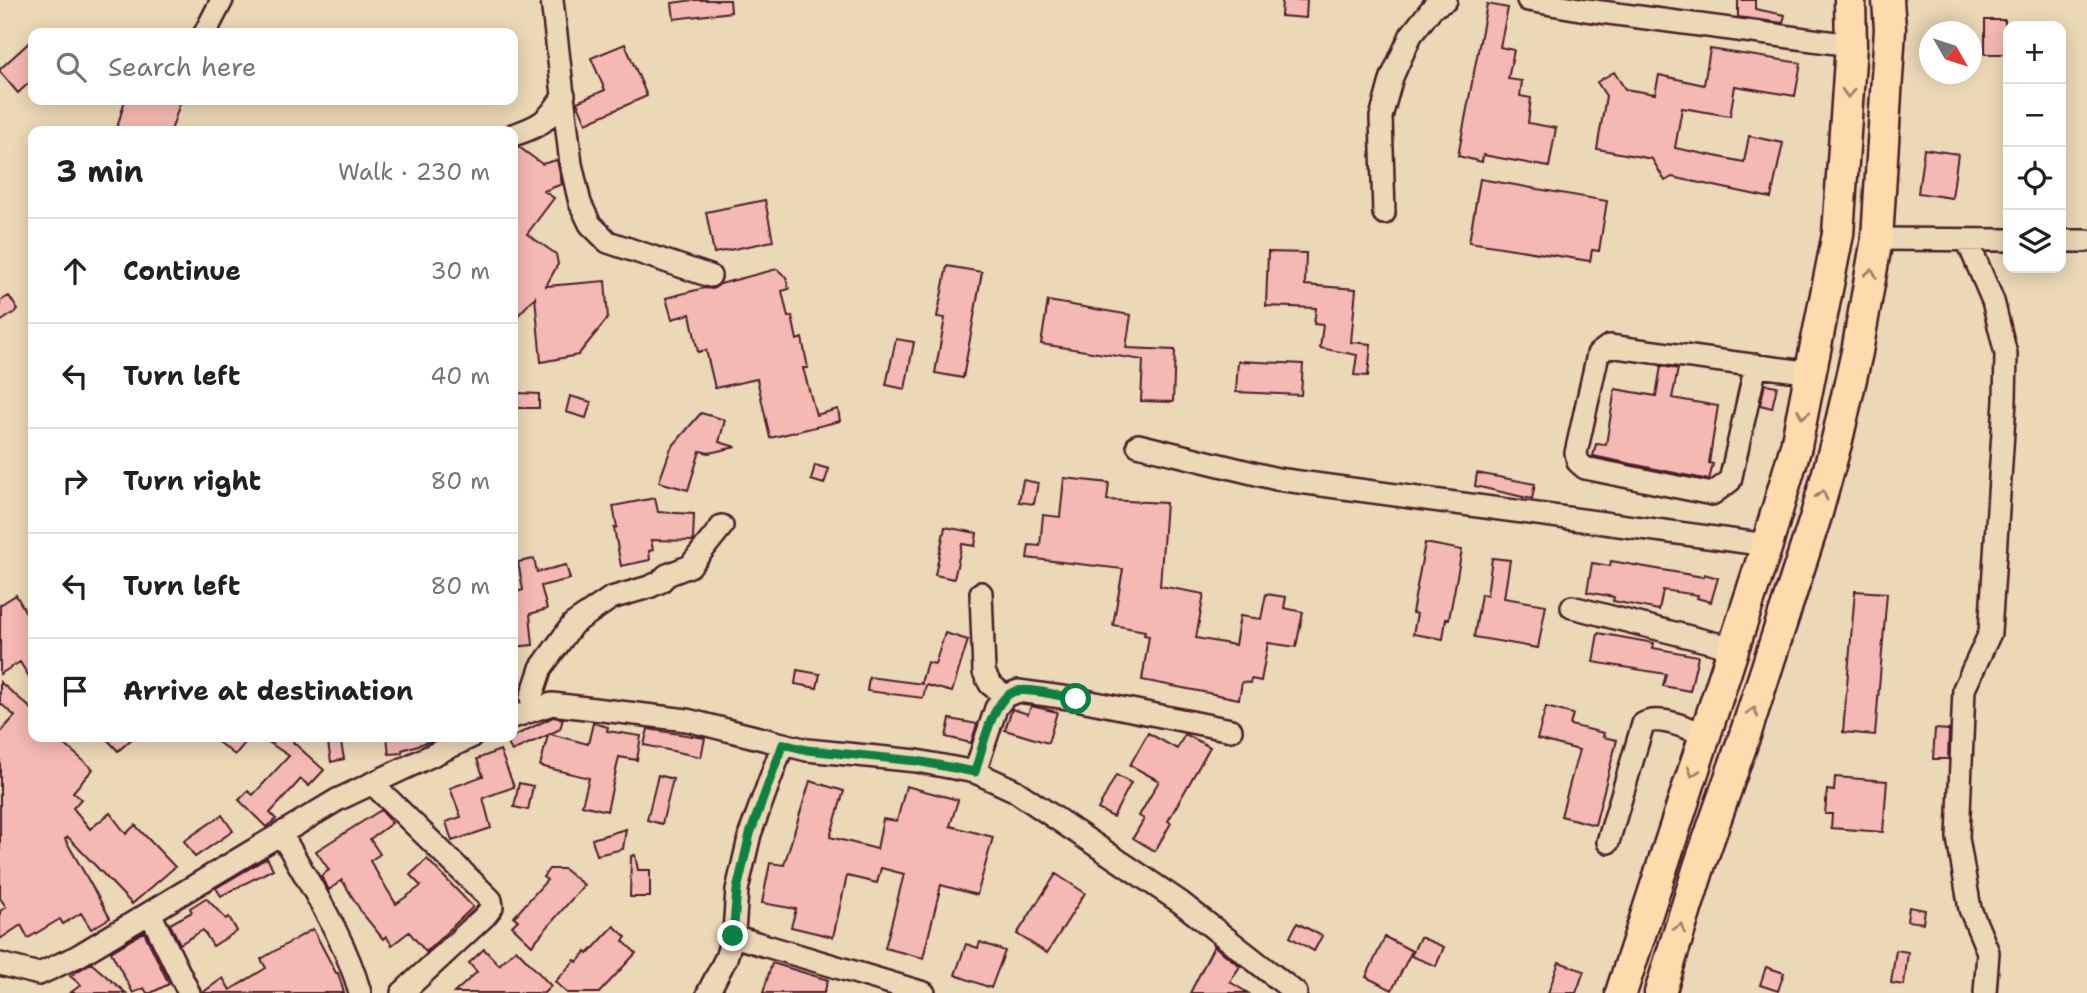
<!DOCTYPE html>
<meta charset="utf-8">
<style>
:root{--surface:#fff;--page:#f2f2f2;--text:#202124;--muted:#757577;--line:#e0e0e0}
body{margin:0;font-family:"Shantell Sans",sans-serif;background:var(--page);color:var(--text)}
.controls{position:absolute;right:21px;top:21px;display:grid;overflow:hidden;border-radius:14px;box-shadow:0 4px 18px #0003}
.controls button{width:63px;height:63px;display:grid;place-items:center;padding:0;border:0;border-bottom:2px solid var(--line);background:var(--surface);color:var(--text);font:35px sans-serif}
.compass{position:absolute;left:1919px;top:21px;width:63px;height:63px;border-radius:50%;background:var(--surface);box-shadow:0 4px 18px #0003;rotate:129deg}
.stop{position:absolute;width:21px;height:21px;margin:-16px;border:5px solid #0b8043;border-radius:50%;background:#fff}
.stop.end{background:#0b8043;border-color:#fff;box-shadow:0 2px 7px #0008}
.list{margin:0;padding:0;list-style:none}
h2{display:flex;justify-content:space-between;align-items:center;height:91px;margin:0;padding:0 28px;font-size:30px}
h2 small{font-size:23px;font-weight:400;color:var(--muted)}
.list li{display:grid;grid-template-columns:46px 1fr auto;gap:21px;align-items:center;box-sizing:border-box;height:105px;padding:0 28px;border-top:2px solid var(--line)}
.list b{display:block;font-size:26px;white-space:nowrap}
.list em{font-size:23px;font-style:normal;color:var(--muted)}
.icon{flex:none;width:38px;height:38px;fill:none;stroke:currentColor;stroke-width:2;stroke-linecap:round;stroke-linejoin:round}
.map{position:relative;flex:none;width:2087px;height:993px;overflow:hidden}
.search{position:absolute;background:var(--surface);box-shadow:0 4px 18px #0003;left:28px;top:28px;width:490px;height:77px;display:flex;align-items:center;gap:18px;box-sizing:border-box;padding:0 24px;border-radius:14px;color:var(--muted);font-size:26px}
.panel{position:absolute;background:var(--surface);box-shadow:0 4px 18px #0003;left:28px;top:126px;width:490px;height:616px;border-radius:14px}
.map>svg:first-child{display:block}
</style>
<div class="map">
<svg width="2087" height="993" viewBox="0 0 2087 993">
<rect width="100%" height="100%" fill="#ebd8b6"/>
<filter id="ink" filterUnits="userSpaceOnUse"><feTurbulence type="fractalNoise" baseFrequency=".0143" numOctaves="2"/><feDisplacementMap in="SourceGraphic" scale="14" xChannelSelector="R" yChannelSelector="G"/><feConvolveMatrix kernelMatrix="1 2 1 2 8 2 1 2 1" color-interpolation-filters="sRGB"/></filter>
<g filter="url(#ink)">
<path fill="#f5b9b3" stroke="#4a1f2b" stroke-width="2" d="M693 0H730L731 12 674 19 672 3Z
M1282 0H1307L1306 18 1281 16Z
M1738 0H1755V9L1785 15 1783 23 1738 17Z
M1487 4 1508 8 1500 47 1514 50 1508 79 1522 81 1520 96 1531 98 1528 123 1556 128 1549 167 1483 155 1482 162 1458 156Z
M1985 20H2005V54H1985Z
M33 39V79L18 93 0 72V69Z
M625 44 647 96 586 123 577 102 605 90 591 58Z
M1710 49 1801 63 1795 96 1735 86 1730 116 1682 108 1675 148 1744 162 1749 136 1783 143 1771 198 1672 177 1665 181 1652 159 1597 149 1606 96 1597 82 1614 72 1625 89 1655 94 1659 75 1704 85Z
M125 100H181L171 131H116Z
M519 147 542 164 557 160 562 184 544 191 554 198 527 234 556 254 558 264 546 286 605 281 608 318 578 355 541 362 535 297 513 321V148Z
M1924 149 1958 154 1952 198 1918 193Z
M1480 179 1607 201 1599 251 1592 250 1590 261 1469 242Z
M765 200 773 241 714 253 706 212Z
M1268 252 1306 253 1305 285 1356 289 1351 342 1371 344 1368 376 1354 375 1357 355 1320 348 1323 325 1314 324 1316 308 1266 306Z
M947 266 982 272 963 378 935 373 945 318 937 317Z
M777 269 786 277 789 289 782 291 788 317 792 316 797 340 802 338 808 368H803L816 415 838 409 840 421 770 438 757 379 715 388 706 350 698 352 690 314 672 319 666 298 704 288 713 289 720 284Z
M9 296 18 310 0 322V301Z
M1048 301 1131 315 1126 348 1175 350 1173 402 1141 401 1143 360 1041 344Z
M896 339 914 342 905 389 886 385Z
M1238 361 1303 364 1301 395 1236 392Z
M1661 366 1678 369 1672 398 1718 406 1709 463 1713 464 1709 480 1593 456 1596 444 1606 445 1615 389 1656 396Z
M1765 384 1777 386 1772 408 1760 405Z
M518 393 539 394V408H517Z
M570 396 591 402 586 418 566 412Z
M701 413 725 420 719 442 736 447 709 453 700 451 688 490 659 482 671 448Z
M815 465 829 469 824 484 811 480Z
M1477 473 1535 484 1532 499 1475 486Z
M1064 478 1109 483 1107 500 1166 503 1160 586 1204 594 1196 638 1235 645 1240 616 1261 619 1266 594 1286 597 1284 608 1303 612 1296 647 1268 643 1261 681 1251 679 1250 683 1242 682 1239 699 1142 680 1149 636 1144 635 1145 631 1113 625 1123 569 1027 558 1029 545 1040 546 1043 515 1060 517Z
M1023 480 1038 483 1034 504 1019 502Z
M655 498 658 512 694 514 693 541 651 540 653 550 649 551 650 560 621 566 614 528 617 527 613 506Z
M945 527 977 533 975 546 962 544 954 579 935 575Z
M1425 543 1462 550 1449 619H1446L1443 639 1413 634 1417 614 1412 613Z
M1492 558 1510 560 1504 598 1546 605 1538 648 1474 637 1481 594 1487 595Z
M534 559 537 572 566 565 570 579 541 586 547 609 530 614 533 645 513 647V619H517L513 593 523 590 518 562Z
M1611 561 1703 577 1704 574 1718 578 1711 602 1697 598 1698 595 1663 590 1659 610 1613 601 1614 597 1587 592 1592 563 1610 566Z
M1855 591 1887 593 1875 735 1843 732Z
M16 595 33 625V683L20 662 0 674V605Z
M945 633 968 640 952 692 926 685 923 698 867 691 869 677 923 684 921 683 927 662 935 664Z
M1598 633 1654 643 1653 648 1698 656 1690 691 1663 686 1666 674 1593 662Z
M797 670 820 674 817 688 795 684Z
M0 682 33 710V737H71L64 744 93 769 73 792 81 799 73 808 90 829 110 813 126 834 135 825 175 867 132 904 68 837 65 839 110 918 91 929 81 913 63 924 60 919 28 938 21 925 0 939V911L6 907 0 898V733L15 716 0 703Z
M1031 706 1057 712 1048 743 1005 730 1012 709 1028 714Z
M1546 707 1573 714 1570 725 1604 733 1603 737 1617 740 1595 825 1561 816 1579 750 1537 739Z
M553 717 563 719 560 729 550 734 588 744 593 723 608 727 607 731 641 736 637 760 619 757 607 811 582 805 589 778 540 766 548 735 512 751 506 740Z
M950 719 977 724 971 743 946 737Z
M648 729 705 738 701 757 644 745Z
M1935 729 1949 730 1948 759H1933Z
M1148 733 1177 749 1185 734 1210 747 1168 821 1171 823 1155 851 1133 838 1144 819 1139 816 1159 781 1130 765Z
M105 737H134L118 751Z
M211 737H250L235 755Z
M261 737H296L293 742 324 770 309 786 301 779 270 813 276 819 266 827 239 800 248 791 253 795 289 756Z
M327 737H340L344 759 331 762Z
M387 737H434V740L402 750V753L389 754Z
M500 750 514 787 483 798 491 828 452 841 446 822 461 817 450 788 483 776 477 759Z
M658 775 673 779 662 824 647 820Z
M1116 775 1131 783 1113 817 1098 809Z
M1835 777 1887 781 1883 832 1831 828 1832 814H1825L1827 790 1834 791Z
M810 781 844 791 830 837 877 849 883 819 897 821 906 786 958 800 950 826 993 837 977 895 941 885 923 958 885 948 904 874 881 868 877 883 847 876 833 937 791 927 796 909 762 903 770 863 784 865Z
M519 783 533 786 528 810 514 807Z
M381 810 392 823 370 839 380 854 370 861 396 904 421 886 410 875 427 859 473 907 426 952 409 932 392 945 386 936 383 939 362 913 342 880 329 890 321 876 329 870 316 851Z
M222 815 233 831 195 857 184 841Z
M626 829 623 849 597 855 592 839Z
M635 855 638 870H650V897H630L631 856Z
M267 858 273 869 221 896 216 888Z
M549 869H564L584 885 532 945 512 926 518 920 514 917 547 880 543 877Z
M1056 874 1085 893 1047 953 1017 934Z
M206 898 226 919 229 917 237 931 213 946 203 930 180 944 170 924 192 912 190 908Z
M1909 907 1925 910 1923 923 1907 921Z
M1297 923 1322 936 1314 951 1290 937Z
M614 926 626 937 623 941 636 953 599 993H567L555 982 575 960 577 962 586 952 588 954Z
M313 929 336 973H338L344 993H202L223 978 230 990 266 968 261 959Z
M144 932 169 984 151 993H147L144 988 133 993 111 952Z
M1385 937 1412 951 1392 990 1366 977Z
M1420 937 1444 947 1436 966 1411 956Z
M980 942 1005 951 991 988 955 975 966 944 978 948Z
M1214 946 1240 966 1230 982 1248 993H1190Z
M484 949 499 965 516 949 551 986 544 993H454L477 972 469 963Z
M1896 950 1908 952 1904 985 1891 983Z
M1559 962 1584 971 1576 993H1548Z
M91 963 113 982 126 993H70L81 985 70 976Z
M772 963 828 980 824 993H763Z
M1766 967 1784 973 1778 991 1760 985Z"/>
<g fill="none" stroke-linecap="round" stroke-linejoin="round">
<defs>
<path id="minor" d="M552 0 571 164 580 203 590 224 608 242 710 276
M1528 0 1586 10 1851 45
M205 33 222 0
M513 135C541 126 548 121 564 95
M1384 213 1381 117 1392 77 1411 35 1433 7 1446 0
M1877 239 2008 240
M1967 240 1993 301 2006 354 2005 401 1990 633 1964 689 1958 838 1970 909 1988 952 1985 993
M2061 241H2087
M1756 365 1730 481 1712 494 1585 468 1578 462 1576 453 1598 354 1609 346 1812 373
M1138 445 1277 479 1767 545
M981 593 984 672 990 684 1005 696
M1572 607 1733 648
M531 698 541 668 573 624 611 598 649 587 660 582 667 575 690 566 722 526
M513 717 552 704 687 720 783 744
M975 772 996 708 1005 696 1018 691 1076 699 1231 730
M372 783 491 900 492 907 485 916 402 993
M281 833C309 884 345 937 360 993
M1608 842 1643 724C1659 714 1688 729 1705 734
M150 913 189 993
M733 936 924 993
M0 964 39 974 78 956 337 800 471 737
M708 993 726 958 734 932 737 890 750 834 783 744 807 750 917 761 975 772 1014 790 1180 902 1296 993"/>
<path id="highway" d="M1621 993 1767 545 1796 446 1838 234 1851 45 1850 0
M1660 993 1700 864 1746 732 1816 516 1837 440 1857 352 1877 239 1890 29 1888 0"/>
</defs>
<use href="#minor" stroke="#4a1f2b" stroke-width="26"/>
<use href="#highway" stroke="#4a1f2b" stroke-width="35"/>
<use href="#minor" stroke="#ebd8b6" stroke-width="21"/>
<use href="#highway" stroke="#fedbac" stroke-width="30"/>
</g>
<defs><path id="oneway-chevron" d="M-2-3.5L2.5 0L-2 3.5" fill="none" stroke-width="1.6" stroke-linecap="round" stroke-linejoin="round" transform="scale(1.75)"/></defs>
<g stroke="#a47d6c">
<use href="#oneway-chevron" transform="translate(1848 93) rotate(93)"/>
<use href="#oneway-chevron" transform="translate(1871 273) rotate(-80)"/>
<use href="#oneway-chevron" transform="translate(1803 414) rotate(102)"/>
<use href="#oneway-chevron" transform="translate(1822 495) rotate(-75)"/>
<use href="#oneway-chevron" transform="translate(1753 712) rotate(-72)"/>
<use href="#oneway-chevron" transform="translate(1693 772) rotate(108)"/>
<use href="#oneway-chevron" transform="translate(1680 928) rotate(-73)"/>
</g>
</g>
<g fill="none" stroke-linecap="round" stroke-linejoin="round" filter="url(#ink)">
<path stroke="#0b8043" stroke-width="9" d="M733 936 737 890 750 834 783 744 807 750 917 761 975 772C982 750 992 697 1016 691 1031 688 1061 696 1076 699"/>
</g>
</svg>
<div class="controls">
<button>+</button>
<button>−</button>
<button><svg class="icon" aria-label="locate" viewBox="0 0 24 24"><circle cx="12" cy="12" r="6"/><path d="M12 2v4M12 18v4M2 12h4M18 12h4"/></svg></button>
<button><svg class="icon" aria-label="layers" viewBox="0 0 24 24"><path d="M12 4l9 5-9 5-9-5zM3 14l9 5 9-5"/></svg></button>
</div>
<svg class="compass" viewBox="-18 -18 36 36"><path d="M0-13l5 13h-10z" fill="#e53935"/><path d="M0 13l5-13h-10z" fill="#757577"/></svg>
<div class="stop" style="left:1076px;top:699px"></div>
<div class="stop end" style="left:733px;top:936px"></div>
<div class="search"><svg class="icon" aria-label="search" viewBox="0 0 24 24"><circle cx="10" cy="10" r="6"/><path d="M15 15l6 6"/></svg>Search here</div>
<section class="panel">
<h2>3 min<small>Walk · 230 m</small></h2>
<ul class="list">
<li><svg class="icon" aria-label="ahead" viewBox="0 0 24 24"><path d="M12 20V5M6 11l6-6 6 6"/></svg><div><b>Continue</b></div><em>30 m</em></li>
<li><svg class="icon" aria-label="left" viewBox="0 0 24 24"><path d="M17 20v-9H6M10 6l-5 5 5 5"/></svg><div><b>Turn left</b></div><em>40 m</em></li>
<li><svg class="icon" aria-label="right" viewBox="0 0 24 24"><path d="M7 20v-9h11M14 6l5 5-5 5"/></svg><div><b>Turn right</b></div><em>80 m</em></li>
<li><svg class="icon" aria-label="left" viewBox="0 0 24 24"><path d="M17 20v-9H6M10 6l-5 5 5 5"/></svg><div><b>Turn left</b></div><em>80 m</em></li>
<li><svg class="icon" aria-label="arrive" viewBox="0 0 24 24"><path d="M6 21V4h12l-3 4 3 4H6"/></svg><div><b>Arrive at destination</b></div></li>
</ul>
</section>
</div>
